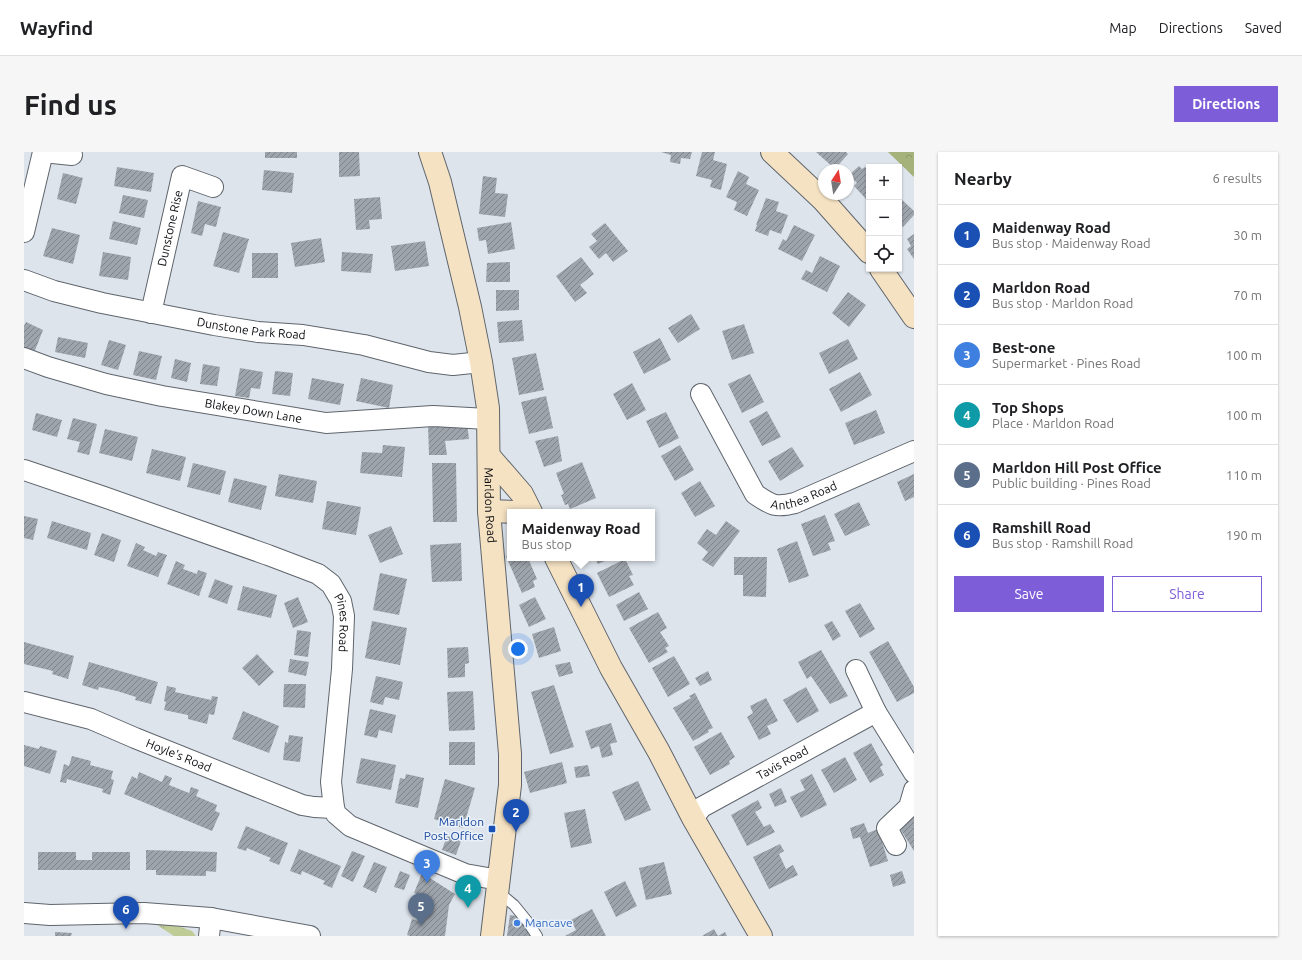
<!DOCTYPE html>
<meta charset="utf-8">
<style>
:root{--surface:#fff;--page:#f6f6f6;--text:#202124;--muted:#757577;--line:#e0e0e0;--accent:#7d5ed8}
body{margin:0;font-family:Ubuntu,sans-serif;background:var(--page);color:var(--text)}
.controls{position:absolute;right:12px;top:12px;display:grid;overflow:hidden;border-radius:0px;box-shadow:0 1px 3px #0004}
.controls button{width:36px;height:36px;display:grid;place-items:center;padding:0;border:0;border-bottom:1px solid var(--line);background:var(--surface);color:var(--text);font:20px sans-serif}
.compass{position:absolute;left:794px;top:12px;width:36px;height:36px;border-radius:50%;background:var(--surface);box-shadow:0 1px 3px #0004;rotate:12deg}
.you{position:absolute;left:494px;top:497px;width:14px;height:14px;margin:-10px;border:3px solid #fff;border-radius:50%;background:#1a73e8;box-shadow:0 0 0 6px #1a73e833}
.badge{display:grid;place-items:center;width:26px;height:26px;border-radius:50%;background:var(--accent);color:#fff;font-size:13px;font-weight:700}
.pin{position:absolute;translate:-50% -33px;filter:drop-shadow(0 1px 2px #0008)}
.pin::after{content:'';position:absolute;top:21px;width:14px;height:12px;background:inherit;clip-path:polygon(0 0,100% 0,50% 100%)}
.popup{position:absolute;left:483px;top:357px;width:148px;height:52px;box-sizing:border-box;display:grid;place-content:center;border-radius:0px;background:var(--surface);filter:drop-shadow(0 1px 3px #0005);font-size:13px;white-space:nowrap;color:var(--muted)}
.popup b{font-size:15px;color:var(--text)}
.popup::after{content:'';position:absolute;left:50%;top:100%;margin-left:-8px;border:8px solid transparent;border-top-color:var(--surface)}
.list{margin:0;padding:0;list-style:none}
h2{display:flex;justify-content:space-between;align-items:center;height:52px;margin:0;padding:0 16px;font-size:17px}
h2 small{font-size:13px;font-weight:400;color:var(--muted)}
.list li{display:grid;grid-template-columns:26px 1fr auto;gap:12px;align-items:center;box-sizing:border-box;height:60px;padding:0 16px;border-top:1px solid var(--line)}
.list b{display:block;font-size:15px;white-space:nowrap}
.list p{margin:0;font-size:13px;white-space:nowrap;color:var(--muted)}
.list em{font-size:13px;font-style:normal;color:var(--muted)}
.actions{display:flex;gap:8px;padding:12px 16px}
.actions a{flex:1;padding:9px 0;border:1px solid var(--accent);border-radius:0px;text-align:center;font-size:14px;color:var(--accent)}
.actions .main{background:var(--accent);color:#fff}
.icon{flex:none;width:22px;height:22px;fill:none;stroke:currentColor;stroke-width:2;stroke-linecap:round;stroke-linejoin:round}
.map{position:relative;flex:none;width:890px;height:784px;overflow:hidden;border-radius:0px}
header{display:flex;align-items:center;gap:24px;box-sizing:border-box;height:56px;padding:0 20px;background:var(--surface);border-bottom:1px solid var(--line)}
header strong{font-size:19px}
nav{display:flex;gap:22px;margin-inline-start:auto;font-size:14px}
.intro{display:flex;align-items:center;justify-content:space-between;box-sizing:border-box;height:96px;padding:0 24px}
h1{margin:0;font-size:28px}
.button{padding:10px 18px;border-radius:0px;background:var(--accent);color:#fff;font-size:14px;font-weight:700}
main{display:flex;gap:24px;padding:0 24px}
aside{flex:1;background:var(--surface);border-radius:0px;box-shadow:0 1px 3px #0004}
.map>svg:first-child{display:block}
</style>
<header>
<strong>Wayfind</strong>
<nav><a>Map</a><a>Directions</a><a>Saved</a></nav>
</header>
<div class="intro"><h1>Find us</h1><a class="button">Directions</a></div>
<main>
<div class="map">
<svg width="890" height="784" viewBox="0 0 890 784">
<defs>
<pattern id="grass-tufts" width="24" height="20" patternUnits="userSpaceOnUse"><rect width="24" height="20" fill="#bfcc96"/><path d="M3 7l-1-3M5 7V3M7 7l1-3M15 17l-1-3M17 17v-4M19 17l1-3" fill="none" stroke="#a3ae80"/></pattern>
<pattern id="forest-crowns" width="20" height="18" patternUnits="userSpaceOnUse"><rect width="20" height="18" fill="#a5b37a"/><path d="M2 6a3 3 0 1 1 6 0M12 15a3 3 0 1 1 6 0" fill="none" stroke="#8d9968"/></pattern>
<pattern id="building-hatch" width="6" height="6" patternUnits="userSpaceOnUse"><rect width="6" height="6" fill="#9ea4ac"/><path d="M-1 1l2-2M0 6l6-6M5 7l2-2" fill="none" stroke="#7f848a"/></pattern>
</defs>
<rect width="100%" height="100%" fill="#dde4ec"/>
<path fill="url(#grass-tufts)" d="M130 771 154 774 168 779 172 784H150Z"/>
<path fill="url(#forest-crowns)" d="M864 0H890V25Z"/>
<path fill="url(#building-hatch)" d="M241 0H273V6H241Z
M315 0H335L336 24 315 25Z
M637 0H668L666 7 657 6 656 12 646 10 647 3Z
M678 0H691L689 8 703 12 697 38 686 35 688 28 672 24Z
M792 0H822L824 2 811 17Z
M835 14 838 17 841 15 845 19V44L842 47 830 34 833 31 825 23Z
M93 15 130 21 127 40 90 34Z
M240 18 270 21 268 41 238 38Z
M714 19 725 25 722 32 735 38 723 64 710 58 713 50 702 45Z
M39 21 59 26 52 52 33 47Z
M459 24 473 26 471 41 484 42 481 65 455 62Z
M99 43 124 48 120 66 95 61Z
M356 45 358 67 345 68 346 77 332 78 330 47Z
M875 45 890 59V63L879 75 875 71Z
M742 46 755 50 752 59 764 63 757 82 746 78 744 84 731 79 733 73H732Z
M174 49 197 55 192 75 181 72 178 84 167 81Z
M89 69 117 76 113 93 85 87Z
M487 70 491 97 464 102 462 88 455 89 453 76Z
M581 71 604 99 589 110 582 101 575 107 565 95 573 89 567 82Z
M770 73 791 83 778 109 754 97 759 87 762 89Z
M28 76 56 83 49 112 19 104Z
M199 80 225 87 215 121 189 114Z
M890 82V107L883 97 887 94 883 87Z
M297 86 301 110 271 115 267 91Z
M401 89 405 114 371 119 367 94Z
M79 100 107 105 104 128 75 124Z
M318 100 349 102 347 121 317 119Z
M228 101H254V126H228Z
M796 104 816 114 803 140 777 127 782 118 788 121Z
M557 105 570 122 556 133 563 141 551 150 532 124Z
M486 110V130H462L463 111Z
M472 138H495V158L472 159Z
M824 140 842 153 825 175 808 161Z
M667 162 676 177 654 191 644 176Z
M498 168 500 189 475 191 473 170Z
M2 170 19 178 10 201 0 197V174Z
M720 172 730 201 708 208 698 179Z
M34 185 64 191 61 206 31 200Z
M636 186 647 208 620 222 609 200Z
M824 187 834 207 805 222 795 201Z
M85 188 102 193 94 218 77 213Z
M115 199 138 204 132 228 109 223Z
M512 201 520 238 495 243 488 206Z
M151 207 167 211 163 230 147 226Z
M179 212 196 215 193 234 176 232Z
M216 216 239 220 236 237 227 236 225 246 211 244Z
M251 219 269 221 266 244 248 242Z
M836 220 848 243 817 260 805 237Z
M726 222 740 250 718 261 704 232Z
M288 226 320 232 316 253 284 247Z
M337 226 369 233 365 256 332 249Z
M608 231 622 258 603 268 589 242Z
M522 244 529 276 505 282 497 250Z
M852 258 861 281 830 293 821 271Z
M743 259 757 285 738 294 725 269Z
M642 260 655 286 635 296 622 269Z
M12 261 38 268 33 285 8 278Z
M49 266 73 272 65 303 53 300 56 290 43 287Z
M443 271 445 287 421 289 423 303H405L404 273Z
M81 277 114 285 108 309 75 301Z
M534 284 538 309 520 315 511 289Z
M359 293 381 295 378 325 336 321 338 300 358 301Z
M656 293 670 318 651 329 637 304Z
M768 295 780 314 756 329 744 309Z
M128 297 162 305 156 329 122 321Z
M558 310 572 346 546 357 544 352 541 353 537 343 540 342 532 321Z
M169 311 202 319 196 343 163 335Z
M408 311H432L433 370H409Z
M255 322 293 329 289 351 251 344Z
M890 322V345L881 349 873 330Z
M210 326 243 334 237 358 204 350Z
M676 329 691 354 671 365 657 341Z
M303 349 337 355 332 383 298 377Z
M835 350 846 373 821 384 810 362Z
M801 363 811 389 804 391 807 398 789 404 777 372Z
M0 364 14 367 9 388 0 386Z
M28 369 67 381 63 398 23 386Z
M702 369 716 379 689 415 678 408 684 400 673 391 683 377 692 383Z
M367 374 379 402 356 411 344 383Z
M78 381 97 388 90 410 70 403Z
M773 389 785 424 765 431 753 397Z
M112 391 121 395 119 398 132 404 134 400 143 403 134 425 103 414Z
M437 391 438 429 408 430 406 393Z
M486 402V406H504L513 427 509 429 511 435 498 441 482 404Z
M710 405H743L742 445 719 444V423H710Z
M571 406H588L574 412Z
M601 407 609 423 605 424 610 433 585 445 573 421Z
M152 409 161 413 159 417 173 422 174 418 183 421 175 444 143 432Z
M356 421 383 427 375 463 349 458Z
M191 427 209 434 203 452 184 445Z
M219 434 253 443 247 466 213 458Z
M615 440 624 457 600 469 592 453Z
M274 445 284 470 269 476 260 451Z
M511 445 522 467 505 475 495 453Z
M836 451 851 477 836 486 821 459Z
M634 460 643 476 636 480 645 494 641 496 644 500 625 511 605 476Z
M348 469 383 476 376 513 341 506Z
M808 469 817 484 809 489 800 473Z
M530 475 537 499 515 506 508 482Z
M273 478 287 480 284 505 270 503Z
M864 489 890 535V541L873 550 845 500Z
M0 490 50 504 44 527 28 522 29 519 0 512Z
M444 495 445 511 441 512V525L424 526 423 496Z
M797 498 824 544 806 552 787 524 783 527 774 510Z
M233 502 250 520 235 534 218 516Z
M650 504 666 532 644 545 628 516Z
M266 507 285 510 282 524 264 520Z
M65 510 134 530 127 552 111 548 112 545 93 539 75 535 74 538 58 533Z
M546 510 549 521 535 525 531 513Z
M684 519 688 528 676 534 671 526Z
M352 524 379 530 375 548 361 545 359 553 346 550Z
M260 532H282L281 556 259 555Z
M530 533 550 595 526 602 507 540Z
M143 534 152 536 151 540 187 548 188 544 194 545 190 563 185 562 183 572 164 567V563L140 558 142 550 140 549Z
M782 535 795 559 773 571 759 548Z
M449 539 451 578 425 579 423 540Z
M671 541 689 576 684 578 685 580 669 589 649 556 667 546 665 544Z
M742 546 754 569 743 574 747 582 735 588 723 565 729 561 726 554Z
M346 557 372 563 368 581 355 578 353 586 340 583Z
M219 559 255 574 245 601 208 587Z
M587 571 593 590 586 592 589 603 578 606 575 594 567 597 561 579Z
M697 580 711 605 705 609 706 612 686 623 670 595Z
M265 583 279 585 276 610 259 608 261 590 264 591Z
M425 590H451V613H425Z
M847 591 859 613 856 615 860 623 846 631 829 601Z
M0 593 15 597 16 594 33 599 26 622 0 614Z
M48 604 67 609 66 613 89 619 87 627 90 628 86 643 78 640 79 637 43 627 42 631 36 630 40 612 45 614Z
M821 605 833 628 810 641 797 618Z
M337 606 372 613 367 638 332 631Z
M538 610 543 631 506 641 500 620Z
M564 613 566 624 552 626 550 615Z
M115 620 138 630 141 623 148 626 145 633 165 641 167 635 175 638 172 644 193 653 191 659 196 661 188 679 100 642 108 624 113 627Z
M382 622 400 626 394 656 371 651 376 626 381 627Z
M788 622 803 653 777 666 766 645 781 638 776 628Z
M421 627 451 636 439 676 410 667Z
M614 629 627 658 601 669 588 640Z
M757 636 763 650 751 655 745 642Z
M734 648 738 656 731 660 740 675 746 672 751 680 723 694 707 663Z
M561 657 568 691 547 696 540 661Z
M890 665V699L875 675Z
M840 671 844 681 854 677 864 709 846 715 836 685 829 687 826 676Z
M222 674 264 691 255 713 245 709 247 706 223 696 222 699 213 696Z
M423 684 437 689 432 703 418 698Z
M756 692 760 699 755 702 762 717 769 713 774 723 745 737 729 705Z
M275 697 317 714 308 736 299 732 301 729 278 719 277 723 266 719Z
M122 698 193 700 192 720 182 719V724L132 723V718H122Z
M328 699 341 704 329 730 317 724Z
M14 700H52V708H68V700H106V718H14Z
M350 710 363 715 352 741 339 735Z
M640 710 648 742 622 748 615 716Z
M376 719 386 723 380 738 370 735Z
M878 719 882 731 869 735 866 723Z
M398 721 431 742 425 753 421 784H386L383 783 388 767 397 770 405 746 390 741Z
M601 729 613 754 592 765 580 740Z
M568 757 582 784H541L552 778 547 768Z
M486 763 499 765 505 774 504 782 510 784H483Z
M690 777 694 784 701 780 703 784H678Z
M31 780 48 781 47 784H31Z"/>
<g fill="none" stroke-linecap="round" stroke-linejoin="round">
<defs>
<path id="lane" d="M473 739 490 753 503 769 513 784"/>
<g id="street">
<path d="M19 0 48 3"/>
<path d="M0 80 19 0"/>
<path id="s1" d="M0 128 30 139 78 151 190 173 234 180 279 183 340 193 405 210 429 213 457 210"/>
<path id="s2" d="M127 161 158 24 189 35"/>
<path id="s3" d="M0 206 24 215 82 232 138 244 302 271 409 264 464 267"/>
<path id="s4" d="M677 242 731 342C747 353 751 356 771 351L890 299"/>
<path id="s5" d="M0 318 80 345 244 403 294 422 307 432 317 449 320 464 318 517 307 630 310 656 312 662 326 674 441 722 475 728"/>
<path d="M832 518 852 560 890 621"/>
<path id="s6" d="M0 550 67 567 111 586 278 653 290 655 310 656"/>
<path id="s7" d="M669 666 678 655 852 560"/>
<path d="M872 693 863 676 885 655 890 638"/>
<path d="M0 761 26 763 120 761 187 766 286 784"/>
<path d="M185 784 187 766"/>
</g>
<g id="secondary">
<path id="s8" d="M406 0 416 30 446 155 457 210 464 256 465 359 486 602V633L468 784"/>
<path d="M748 0 799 48 845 100"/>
<path d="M857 117 890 165"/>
<path d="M465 304 498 342 507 360"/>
<path d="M465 359 492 360"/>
<path d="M532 406 587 516 635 600 669 666 737 784"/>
</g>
</defs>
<use href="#lane" stroke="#5f656c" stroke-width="12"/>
<use href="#street" stroke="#5f656c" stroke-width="22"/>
<use href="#secondary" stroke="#5f656c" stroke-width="24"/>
<use href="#lane" stroke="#fff" stroke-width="10"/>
<use href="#street" stroke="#fff" stroke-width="20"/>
<use href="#secondary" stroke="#f5e2c3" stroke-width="22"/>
</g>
<rect fill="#1a4fb4" stroke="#eaf1fa" stroke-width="1.5" x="464" y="673" width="8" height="8" rx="2"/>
<circle fill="#3f7fe0" stroke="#eaf1fa" stroke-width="1.5" cx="493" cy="771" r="4"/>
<g text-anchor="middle" stroke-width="3" stroke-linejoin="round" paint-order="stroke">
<g font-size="12" fill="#0a0c0f" stroke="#eaf1fa">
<text dy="4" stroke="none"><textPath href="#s2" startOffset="87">Dunstone Rise</textPath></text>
<text dy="4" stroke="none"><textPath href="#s1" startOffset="233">Dunstone Park Road</textPath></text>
<text dy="4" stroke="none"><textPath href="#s3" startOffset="236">Blakey Down Lane</textPath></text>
<text dy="4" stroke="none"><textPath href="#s4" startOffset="167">Anthea Road</textPath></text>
<text dy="4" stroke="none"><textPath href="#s8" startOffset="360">Marldon Road</textPath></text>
<text dy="4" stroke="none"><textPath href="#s5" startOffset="370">Pines Road</textPath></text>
<text dy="4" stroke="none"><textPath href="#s6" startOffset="164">Hoyle's Road</textPath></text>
<text dy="4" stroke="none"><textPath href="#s7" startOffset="106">Tavis Road</textPath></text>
</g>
<g font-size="12" fill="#164399" stroke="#eaf1fa" text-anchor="end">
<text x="460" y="674">Marldon<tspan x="460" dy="14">Post Office</tspan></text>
</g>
<g font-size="12" fill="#366cbe" stroke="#eaf1fa" text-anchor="start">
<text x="501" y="775">Mancave</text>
</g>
</g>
</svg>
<div class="controls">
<button>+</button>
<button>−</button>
<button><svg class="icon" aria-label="locate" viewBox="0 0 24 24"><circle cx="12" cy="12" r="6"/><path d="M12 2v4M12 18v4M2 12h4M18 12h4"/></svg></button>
</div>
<svg class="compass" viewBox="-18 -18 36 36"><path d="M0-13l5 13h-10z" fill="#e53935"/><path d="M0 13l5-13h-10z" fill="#757577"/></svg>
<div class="you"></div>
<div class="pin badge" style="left:557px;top:455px;background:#1a4fb4">1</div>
<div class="popup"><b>Maidenway Road</b>Bus stop</div>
<div class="pin badge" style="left:492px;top:680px;background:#1a4fb4">2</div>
<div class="pin badge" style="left:403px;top:731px;background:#3f7fe0">3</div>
<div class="pin badge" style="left:444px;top:756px;background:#0f9aa8">4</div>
<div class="pin badge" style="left:397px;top:774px;background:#5c6f8a">5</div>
<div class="pin badge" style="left:102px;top:777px;background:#1a4fb4">6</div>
</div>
<aside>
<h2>Nearby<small>6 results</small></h2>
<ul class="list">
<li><span class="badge" style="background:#1a4fb4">1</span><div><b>Maidenway Road</b><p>Bus stop · Maidenway Road</p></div><em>30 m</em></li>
<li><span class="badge" style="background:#1a4fb4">2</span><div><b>Marldon Road</b><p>Bus stop · Marldon Road</p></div><em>70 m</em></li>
<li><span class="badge" style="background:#3f7fe0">3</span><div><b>Best-one</b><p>Supermarket · Pines Road</p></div><em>100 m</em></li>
<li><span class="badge" style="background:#0f9aa8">4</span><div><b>Top Shops</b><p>Place · Marldon Road</p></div><em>100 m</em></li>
<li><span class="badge" style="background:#5c6f8a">5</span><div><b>Marldon Hill Post Office</b><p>Public building · Pines Road</p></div><em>110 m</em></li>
<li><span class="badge" style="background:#1a4fb4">6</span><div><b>Ramshill Road</b><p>Bus stop · Ramshill Road</p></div><em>190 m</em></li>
</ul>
<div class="actions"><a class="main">Save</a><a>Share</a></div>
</aside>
</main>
